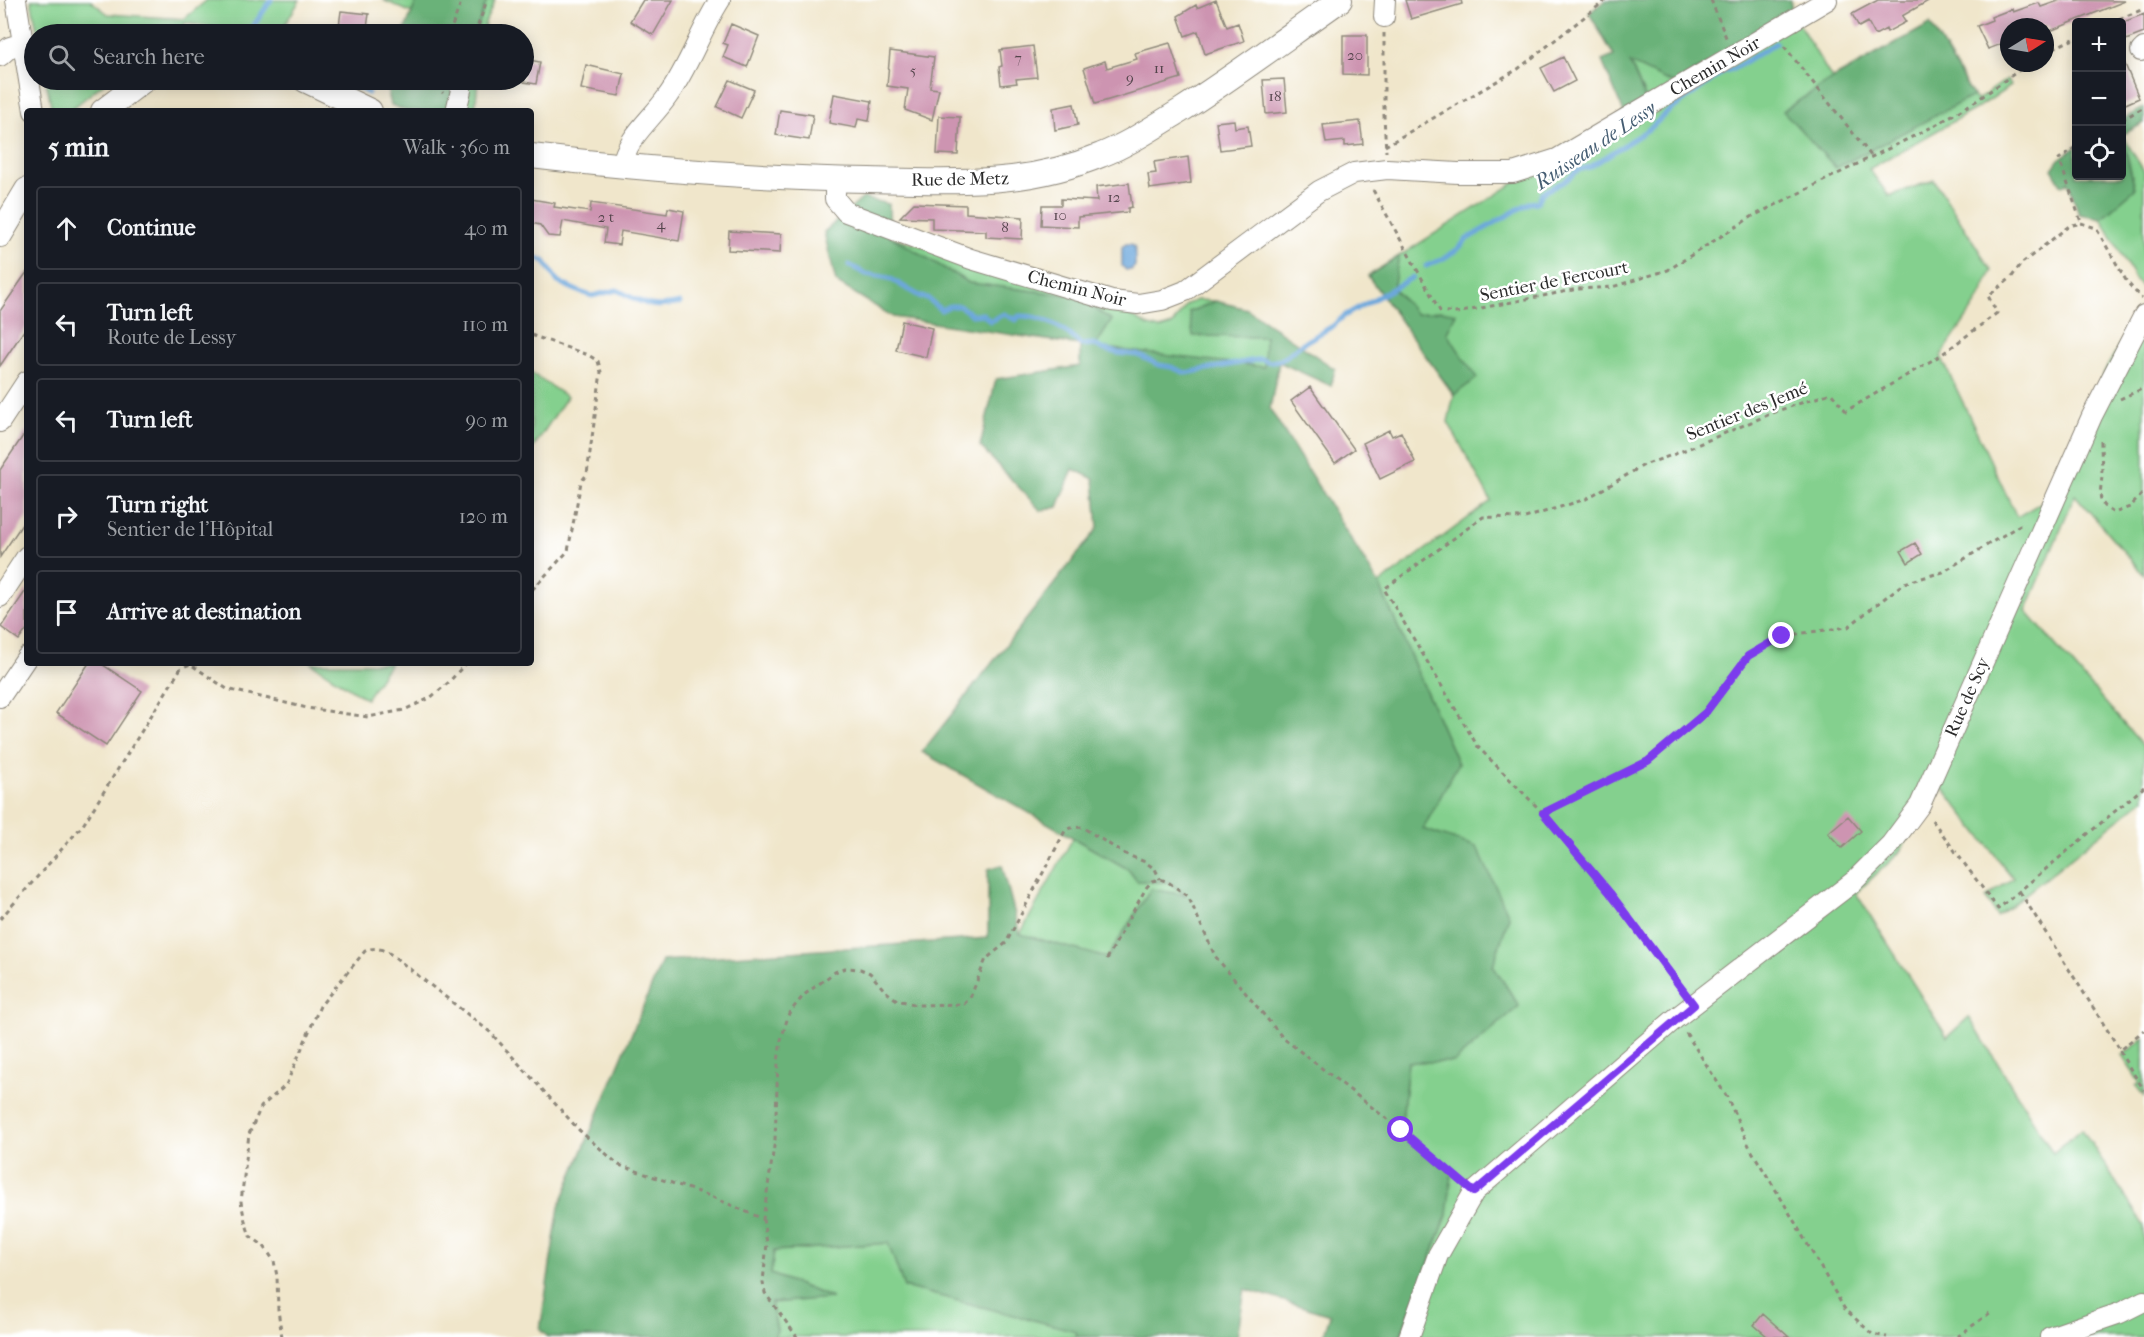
<!DOCTYPE html>
<meta charset="utf-8">
<style>
:root{--surface:#171b24;--page:#20242c;--text:#f1f3f6;--muted:#9ea1a6;--line:#363941}
body{margin:0;font-family:"IM FELL French Canon",serif;background:var(--page);color:var(--text)}
.controls{position:absolute;right:18px;top:18px;display:grid;overflow:hidden;border-radius:6px;box-shadow:0 3px 15px #0003}
.controls button{width:54px;height:54px;display:grid;place-items:center;padding:0;border:0;border-bottom:2px solid var(--line);background:var(--surface);color:var(--text);font:30px sans-serif}
.compass{position:absolute;left:2000px;top:18px;width:54px;height:54px;border-radius:50%;background:var(--surface);box-shadow:0 3px 15px #0003;rotate:79deg}
.stop{position:absolute;width:18px;height:18px;margin:-14px;border:4px solid #7c3aed;border-radius:50%;background:#fff}
.stop.end{background:#7c3aed;border-color:#fff;box-shadow:0 2px 6px #0008}
.list{margin:0;padding:0;list-style:none}
h2{display:flex;justify-content:space-between;align-items:center;height:78px;margin:0;padding:0 24px;font-size:26px}
h2 small{font-size:20px;font-weight:400;color:var(--muted)}
.list li{display:grid;grid-template-columns:39px 1fr auto;gap:18px;align-items:center;box-sizing:border-box;height:84px;margin:0 12px 12px;padding:0 12px;border:2px solid var(--line);border-radius:6px}
.list b{display:block;font-size:22px;white-space:nowrap}
.list p{margin:0;font-size:20px;white-space:nowrap;color:var(--muted)}
.list em{font-size:20px;font-style:normal;color:var(--muted)}
.icon{flex:none;width:33px;height:33px;fill:none;stroke:currentColor;stroke-width:2;stroke-linecap:round;stroke-linejoin:round}
.map{position:relative;flex:none;width:2144px;height:1337px;overflow:hidden}
.search{position:absolute;background:var(--surface);box-shadow:0 3px 15px #0003;left:24px;top:24px;width:510px;height:66px;display:flex;align-items:center;gap:15px;box-sizing:border-box;padding:0 21px;border-radius:33px;color:var(--muted);font-size:22px}
.panel{position:absolute;background:var(--surface);box-shadow:0 3px 15px #0003;left:24px;top:108px;width:510px;height:558px;border-radius:6px}
.map>svg:first-child{display:block}
</style>
<div class="map">
<svg width="2144" height="1337" viewBox="0 0 2144 1337">
<rect width="100%" height="100%" fill="#fff"/>
<filter id="ink" filterUnits="userSpaceOnUse"><feTurbulence type="fractalNoise" baseFrequency=".0167" numOctaves="2"/><feDisplacementMap in="SourceGraphic" scale="12" xChannelSelector="R" yChannelSelector="G"/><feConvolveMatrix kernelMatrix="1 2 1 2 8 2 1 2 1" color-interpolation-filters="sRGB"/></filter>
<filter id="wash" filterUnits="userSpaceOnUse"><feTurbulence type="fractalNoise" baseFrequency=".008" numOctaves="4" result="noise"/><feDisplacementMap in="SourceGraphic" scale="24" xChannelSelector="R" yChannelSelector="G"/><feGaussianBlur stdDeviation="1.35" result="paint"/><feColorMatrix in="noise" values="0 0 0 0 0 0 0 0 0 0 0 0 0 0 0 0 0 1.4 0 .05"/><feComposite in="paint" operator="in"/></filter>
<g filter="url(#wash)">
<rect width="100%" height="100%" fill="#f0e6cb"/>
<path fill="#84d08e" stroke="#587e5c" stroke-width="1.5" d="M31 0H90L108 14 184 19 207 0H300L279 34H249L185 23 179 34H38Z
M383 0H417L412 13Z
M487 0H495L485 23 483 34H475Z
M1793 14 1832 79 1930 24 1976 101 2007 79 2011 86 1979 107 1869 169 1889 196 1934 180 1992 271 1978 301 1941 356 2017 517 2044 501 2108 365 2144 302V575L2075 495 2026 611 2144 747V799L1997 917 1986 898 2013 878 1943 788 1898 854 1856 893 1947 1037 1969 1017 2053 1153 2082 1129 2144 1226V1337H1400L1447 1215 1401 1130 1408 1062 1519 1006 1493 966 1509 916 1423 829 1458 764 1379 584 1491 501 1448 422 1454 395 1368 276 1646 99 1630 62Z
M46 80H108L69 111H52Z
M463 80H478L475 111H456Z
M2122 135 2144 171V290L2135 279 2101 218 2135 189Z
M890 236 1114 307 1149 326 1160 329 1172 325 1187 304 1197 300 1216 301 1189 312 1265 337V368L1094 347 1075 296 969 283Z
M531 373 567 397 531 451Z
M311 663H390L366 699Z
M1073 838 1128 869 1137 881 1168 882 1188 896 1151 889 1107 959 1020 934Z
M2144 1038V1096L2136 1086 2140 1083 2122 1056Z
M888 1243 1076 1331 1077 1337H774L777 1330 771 1303 830 1297 771 1274 774 1251Z"/>
<path fill="#6bb279" stroke="#4b6e52" stroke-width="1.5" d="M417 0H487L475 34H403Z
M1606 0H1790L1793 14 1674 84 1630 63 1646 100 1624 113 1602 61 1614 56 1589 13Z
M1930 24 1973 96 1836 168 1783 111 1832 79Z
M385 80H463L456 111H406L391 105Z
M2144 107V123L2122 135 2135 189 2101 218 2079 214 2068 182 2062 186 2052 169 2059 159 2076 147V176H2122V120Z
M863 198 889 204 890 236 969 283 1075 296 1112 320 1095 347 1264 367 1265 337 1193 336 1189 312 1216 301 1247 309 1335 369 1331 386 1279 362 1270 409 1379 584 1458 764 1423 829 1477 847 1509 916 1493 966 1519 1006 1454 1062H1408L1401 1130 1452 1173 1447 1215 1400 1337H1323L1330 1315 1245 1289 1237 1337H1077L1076 1331 904 1287 888 1243 774 1251 771 1274 832 1298 771 1303 777 1330 774 1337H548L540 1330 559 1207 662 961 988 938V869L1002 865 1020 934 1107 958 1151 889 1186 895 1168 882 1137 881 1128 869 922 752 1098 528 1094 479 1073 469 1058 507 1041 511 980 446 996 379 1080 366V345L893 317 836 282 824 232Z
M1399 256 1393 288 1416 314 1440 311 1456 313 1447 333 1477 378 1454 395 1368 276Z"/>
<path fill="#6ca7dc" stroke="#4c6984" stroke-width="1.5" d="M1126 244H1131L1135 247V266L1131 270H1126L1122 266V247Z"/>
<g fill="none" stroke-linecap="round" stroke-linejoin="round">
<path stroke="#6ca7dc" stroke-width="5" d="M248 34 271 0
M345 80 368 93
M531 255 544 261 558 282 580 292 592 296 617 290C644 303 648 310 680 303
M849 265 866 274 889 278 921 297 927 298 941 310 950 306H960L972 315 983 314 990 321 1004 314 1016 320 1019 316C1043 315 1066 329 1081 345L1094 344 1102 349 1118 353 1138 355 1159 365 1171 367 1186 373 1261 359 1270 362 1281 360 1303 343 1333 326 1344 316 1413 277
M1426 266 1445 258 1458 249 1467 239 1529 203 1538 202 1542 193 1565 181 1578 170 1590 167 1652 127 1663 116 1724 71 1733 69 1776 43"/>
</g>
<g id="blocks">
<path fill="#cd94b1" d="M643 0H673L653 35 630 21Z
M1216 0 1227 27 1238 23 1244 41 1205 54 1198 31 1185 36 1178 16 1196 5 1197 8Z
M1405 0H1461L1462 4 1411 19Z
M1878 0H1930L1902 16 1906 22 1887 32 1886 29 1875 35 1868 22 1859 27 1852 14Z
M2061 0 2125 1 2050 31 2048 26 2009 27V41L1988 49 1977 26 1992 20 1991 17 2012 9 2013 12 2039 3 2041 7Z
M341 11 369 14 366 34H338Z
M2144 14V33L2126 40 2121 23Z
M731 24 759 36 747 67 723 57 728 45 723 43Z
M1343 35H1367V75L1343 74Z
M1170 43 1181 78 1095 104 1084 68 1105 61 1107 68 1137 59 1135 53Z
M1033 46 1037 77 1016 79 1017 83 1001 85 999 67 1002 66 1000 50Z
M890 51 934 57 930 88 939 89 932 120 905 110 908 89 887 86Z
M1563 57 1575 81 1554 92 1541 68Z
M2122 57 2139 98 2121 106V58Z
M524 59 540 62 536 84 524 82Z
M586 65 624 74 619 96 581 89Z
M1284 79 1287 112 1266 114 1263 80Z
M730 80 754 90 741 118 717 107Z
M834 94 872 101 869 121 858 119 856 128 829 123Z
M1074 104 1078 125 1055 130 1053 108Z
M780 110 813 115 809 140 776 135Z
M939 116 960 117 958 155 937 154Z
M1234 120 1235 128 1248 126 1251 146 1220 150 1216 122Z
M1360 121 1363 144 1345 146V141L1326 143 1323 125Z
M1188 157 1191 183 1150 189 1148 174 1156 173 1154 162Z
M1129 183 1132 207 1128 208V212L1078 217V227L1041 225 1042 205H1061V199L1097 201 1096 187Z
M531 199 555 203 554 207 590 212 591 203 667 214 668 208 684 211 679 241 621 231 619 245 604 243 606 229 563 221 560 237 548 236 540 225 531 223Z
M914 203 966 205V213L1023 217 1022 239 986 237V231L932 229V218L900 217Z
M729 231 781 234 780 253 728 250Z
M27 272V326L0 366V311Z
M902 321 932 328 926 357 896 350Z
M1310 387 1354 449 1335 463 1291 401Z
M27 430V517L0 557V470Z
M1389 430 1392 436 1401 432 1415 462 1380 479 1363 443Z
M1915 543 1922 554 1908 563 1901 551Z
M27 589V629L19 640 1 627Z
M89 663H100L142 691 106 746 56 713Z
M1848 816 1861 831 1842 848 1828 833Z
M1763 1314 1789 1337H1768L1754 1325Z"/>
</g>
</g>
<g filter="url(#ink)">
<use href="#blocks" fill-opacity="0" stroke="#8e887b" stroke-width="1.5"/>
<g fill="none" stroke-linecap="round" stroke-linejoin="round">
<defs>
<path id="minor" d="M16 0 34 111
M1384 17 1385 0
M2141 51 2144 48
M0 56 10 47 23 43
M456 111 461 90
M622 165C627 137 651 120 667 97 689 67 700 31 720 0
M835 179V199L846 212 971 259 1112 301 1138 304 1162 300 1185 291 1319 191 1354 173 1387 169 1458 173H1513L1557 159 1827 0
M0 422 27 381
M0 597 27 556
M0 697 27 657
M1409 1337 1438 1255 1474 1192 1676 1018 1853 882 1891 844 1920 805 2092 416 2144 315
M2050 1337 2120 1313 2144 1301"/>
<path id="major" d="M305 80 370 111
M103 111 144 80
M531 156C643 169 756 178 869 180 950 182 1025 187 1101 155 1129 144 1154 127 1180 111 1235 76 1287 37 1340 0
M0 235 27 190"/>
</defs>
<use href="#minor" stroke="#8e887b" stroke-width="22"/>
<use href="#major" stroke="#8e887b" stroke-width="26"/>
<path stroke="#8e887b" stroke-width="3" stroke-dasharray="4.5 4.5" stroke-linecap="butt" d="M1711 0 1727 40
M2111 22 2144 9
M1384 33V116L1386 152
M449 34 462 0
M475 34 487 0
M1784 46 1872 157
M2045 52 2076 38
M431 80 430 81 443 93
M2122 120 2144 107
M1385 146 1518 69 1606 0
M2076 147 2059 159 2081 222
M1373 190 1440 311 1456 313 1578 289 1612 287 1668 270 1753 216 1934 126 1976 101 2029 63
M2081 223 2096 228 2127 282 2142 299
M531 335 588 355 598 361 601 372 587 474 581 482 568 551 531 591
M2120 399 2144 388
M2101 441C2101 453 2102 464 2102 475 2101 494 2095 502 2114 513L2130 507 2144 492
M1543 813 1648 761 1706 712 1748 656 1782 636 1848 627 1904 583 1943 572 2020 525 2023 526
M1932 820 1998 909 2144 787
M2020 892 2120 1050 2144 1030
M0 919 83 825 181 668 190 664 227 689 307 708 368 717 404 710 430 698 448 683 466 663
M1107 959 1146 888 1152 881 1160 879 1168 882 1188 896 1215 956 1283 1038 1401 1130 1462 1181
M1683 989 1610 893 1543 813 1478 747 1384 589 1483 517 1525 518 1586 499 1644 465 1675 454 1780 410 1831 393 1846 411 1941 355 1997 313 1988 296 2011 278 2021 264 2069 226 2081 223
M1686 1033 1727 1097 1750 1148 1782 1200 1844 1308 1872 1334 1887 1337
M2120 1051 2122 1056 2144 1090
M763 1219 767 1243 763 1282 765 1293 797 1337
M282 1337 278 1310 277 1276 274 1261 264 1246 250 1236 245 1221 241 1202 249 1134 261 1107 286 1085 320 1006 365 951C376 946 382 949 392 955L490 1032 579 1130 619 1165 710 1196 763 1219 775 1140 778 1062 781 1040 789 1013 804 995 835 972 845 968 860 969 870 973 885 991 897 1000 918 1005 964 1004 970 998 986 959 1006 943 1065 831 1070 828 1082 827 1123 853 1145 862 1155 869 1160 879
M1957 1337 1991 1312"/>
<use href="#minor" stroke="#fff" stroke-width="20"/>
<use href="#major" stroke="#fff" stroke-width="24"/>
</g>
</g>
<g fill="none" stroke-linecap="round" stroke-linejoin="round" filter="url(#ink)">
<path stroke="#7c3aed" stroke-width="8" d="M1401 1130 1474 1192 1694 1005 1610 893 1543 813 1648 761 1706 712 1748 656 1782 636"/>
</g>
<g text-anchor="middle" stroke-width="5" stroke-linejoin="round" paint-order="stroke">
<g font-size="15" fill="#54454c">
<text x="1355" y="60">20</text>
<text x="1018" y="63">7</text>
<text x="1159" y="73">11</text>
<text x="913" y="75">5</text>
<text x="1130" y="83">9</text>
<text x="1275" y="101">18</text>
<text x="1114" y="202">12</text>
<text x="1060" y="220">10</text>
<text x="606" y="222">2 t</text>
<text x="661" y="229">4</text>
<text x="1005" y="232">8</text>
</g>
<g font-size="18" fill="#2b2b2b" stroke="#fff">
<text transform="translate(1715 66) rotate(-30)" y="6">Chemin Noir</text>
<text transform="translate(960 179) rotate(-1)" y="6">Rue de Metz</text>
<text transform="translate(1554 281) rotate(-11)" y="6">Sentier de Fercourt</text>
<text transform="translate(1077 288) rotate(14)" y="6">Chemin Noir</text>
<text transform="translate(1747 411) rotate(-22)" y="6">Sentier des Jemé</text>
<text transform="translate(1967 697) rotate(-66)" y="6">Rue de Scy</text>
</g>
<g font-size="20" font-style="italic" fill="#455d72" stroke="#fff">
<text transform="translate(1595 145) rotate(-34)" y="7">Ruisseau de Lessy</text>
</g>
</g>
</svg>
<div class="controls">
<button>+</button>
<button>−</button>
<button><svg class="icon" aria-label="locate" viewBox="0 0 24 24"><circle cx="12" cy="12" r="6"/><path d="M12 2v4M12 18v4M2 12h4M18 12h4"/></svg></button>
</div>
<svg class="compass" viewBox="-18 -18 36 36"><path d="M0-13l5 13h-10z" fill="#e53935"/><path d="M0 13l5-13h-10z" fill="#9ea1a6"/></svg>
<div class="stop" style="left:1401px;top:1130px"></div>
<div class="stop end" style="left:1782px;top:636px"></div>
<div class="search"><svg class="icon" aria-label="search" viewBox="0 0 24 24"><circle cx="10" cy="10" r="6"/><path d="M15 15l6 6"/></svg>Search here</div>
<section class="panel">
<h2>5 min<small>Walk · 360 m</small></h2>
<ul class="list">
<li><svg class="icon" aria-label="ahead" viewBox="0 0 24 24"><path d="M12 20V5M6 11l6-6 6 6"/></svg><div><b>Continue</b></div><em>40 m</em></li>
<li><svg class="icon" aria-label="left" viewBox="0 0 24 24"><path d="M17 20v-9H6M10 6l-5 5 5 5"/></svg><div><b>Turn left</b><p>Route de Lessy</p></div><em>110 m</em></li>
<li><svg class="icon" aria-label="left" viewBox="0 0 24 24"><path d="M17 20v-9H6M10 6l-5 5 5 5"/></svg><div><b>Turn left</b></div><em>90 m</em></li>
<li><svg class="icon" aria-label="right" viewBox="0 0 24 24"><path d="M7 20v-9h11M14 6l5 5-5 5"/></svg><div><b>Turn right</b><p>Sentier de l'Hôpital</p></div><em>120 m</em></li>
<li><svg class="icon" aria-label="arrive" viewBox="0 0 24 24"><path d="M6 21V4h12l-3 4 3 4H6"/></svg><div><b>Arrive at destination</b></div></li>
</ul>
</section>
</div>
